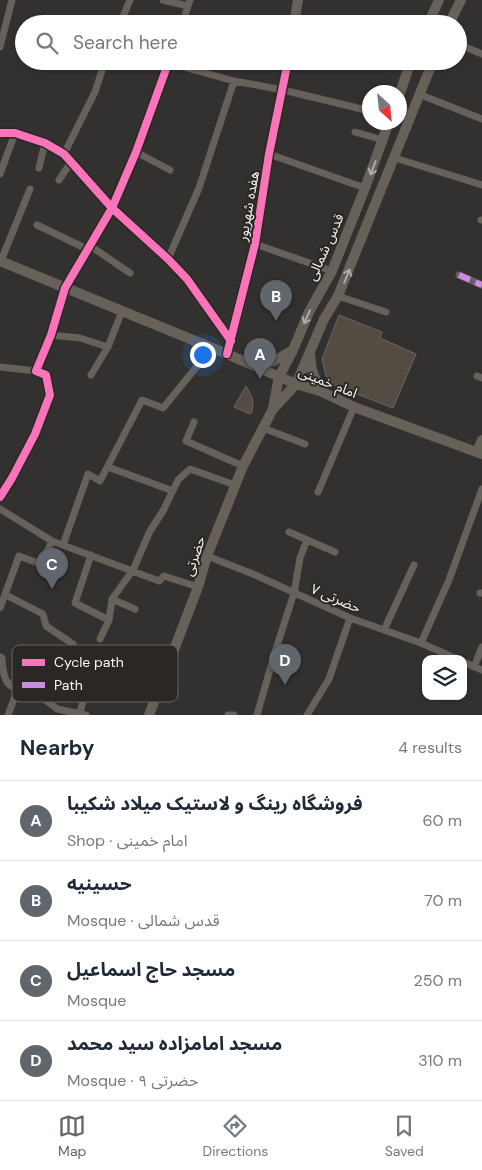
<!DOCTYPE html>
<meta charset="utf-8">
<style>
:root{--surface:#fff;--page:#f6f6f7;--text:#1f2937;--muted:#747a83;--line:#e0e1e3;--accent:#61656c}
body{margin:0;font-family:"DM Sans","Noto Sans Arabic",sans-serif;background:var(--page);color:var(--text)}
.controls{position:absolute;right:15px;bottom:15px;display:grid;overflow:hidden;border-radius:10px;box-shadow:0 1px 4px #0004}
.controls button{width:45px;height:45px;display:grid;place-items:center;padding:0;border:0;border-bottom:1px solid var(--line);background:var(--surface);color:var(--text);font:25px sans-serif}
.compass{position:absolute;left:362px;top:85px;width:45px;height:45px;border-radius:50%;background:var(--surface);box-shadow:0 1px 4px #0004;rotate:153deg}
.you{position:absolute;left:202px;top:354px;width:18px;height:18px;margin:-12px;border:4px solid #fff;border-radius:50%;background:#1a73e8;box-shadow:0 0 0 8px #1a73e833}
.badge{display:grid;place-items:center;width:32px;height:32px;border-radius:50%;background:var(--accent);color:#fff;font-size:16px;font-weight:700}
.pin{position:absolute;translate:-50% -41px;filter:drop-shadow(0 1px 2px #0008)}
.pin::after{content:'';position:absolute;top:26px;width:18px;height:15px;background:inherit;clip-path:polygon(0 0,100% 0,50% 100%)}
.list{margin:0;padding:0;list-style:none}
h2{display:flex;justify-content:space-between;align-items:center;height:65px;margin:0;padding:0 20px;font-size:21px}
h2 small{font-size:16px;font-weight:400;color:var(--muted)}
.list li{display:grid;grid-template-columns:32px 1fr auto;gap:15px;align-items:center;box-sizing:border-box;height:80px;padding:0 20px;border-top:1px solid var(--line)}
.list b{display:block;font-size:19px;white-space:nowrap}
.list p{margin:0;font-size:16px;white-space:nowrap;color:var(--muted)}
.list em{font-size:16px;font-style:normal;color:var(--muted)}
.icon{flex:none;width:28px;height:28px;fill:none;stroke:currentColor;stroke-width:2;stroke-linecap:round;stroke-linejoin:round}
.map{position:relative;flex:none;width:482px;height:715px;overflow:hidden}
.search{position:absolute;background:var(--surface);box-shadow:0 1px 4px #0004;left:15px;right:15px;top:15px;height:55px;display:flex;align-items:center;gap:12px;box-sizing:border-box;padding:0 18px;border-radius:28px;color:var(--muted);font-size:19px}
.sheet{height:385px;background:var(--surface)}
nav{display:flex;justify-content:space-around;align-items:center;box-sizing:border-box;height:70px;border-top:1px solid var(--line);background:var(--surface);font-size:14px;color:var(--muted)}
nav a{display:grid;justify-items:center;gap:2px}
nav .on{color:var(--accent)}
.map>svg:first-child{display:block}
</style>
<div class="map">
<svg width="482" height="715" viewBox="0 0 482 715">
<rect width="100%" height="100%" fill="#33312f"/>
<path fill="#544c42" stroke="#686765" d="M339 315 382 332 380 338 416 354 393 408 334 385 326 376 322 359Z
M246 386 252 397 253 406 252 412 250 414 234 407Z"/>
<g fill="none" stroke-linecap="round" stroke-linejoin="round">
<path stroke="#66615b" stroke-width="7" d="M163 0 188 6
M120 24 130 0
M182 24 190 0
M458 44 482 54
M0 47 12 0
M169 63 234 81 283 90 370 111
M421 95 482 119
M355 132 383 140
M0 133H15L45 143 64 154 112 208 168 259 187 279 231 341
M136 152 170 170
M64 154 95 92 105 61
M269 154 365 188
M395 158 482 185
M39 168 45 143
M0 174 15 133
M59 180 71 162
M481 220H482
M37 225 87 249
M255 244 332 271
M89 245 130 273
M168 259 199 188 234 81
M1 261 30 189
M459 275 482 285
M338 296 386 312
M51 335 80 338 108 347
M0 367 36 371
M91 375 108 347 122 311
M477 376 482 378
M194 422 186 441 243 466
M263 428 305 444
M108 467 173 491
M318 492 354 407
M0 497 12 478 35 434 50 395 46 375 36 371 51 335 65 288 112 208 136 152 169 61
M0 509 52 541 159 581 164 576 198 587
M289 532 335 552
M63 545 88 474 100 481 142 400 163 408 212 348
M91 555 75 603 109 620
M207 556 253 574 350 618 421 643 457 659
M480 593H482
M6 595 43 614 46 626 73 644 61 670 88 684 80 712
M112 599 135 609
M0 608 19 556 41 564 52 541
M384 630 414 565
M100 639 109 620 112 599 133 570 150 531 163 511 178 480 190 469 235 485
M421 643 449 580 482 489
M0 657 2 658C3 682 7 691 33 690L57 709 86 715
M463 662 482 670
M474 667 482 647
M33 690 40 672
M8 715 17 691
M228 715H234
M257 715 275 652 294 593 300 558 307 540
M307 715 329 679 350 618"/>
<path stroke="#68615a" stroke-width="10" d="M294 24 298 0
M428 24 439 0
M449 24 461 0
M400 93 411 61
M0 261 227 354 296 384 320 391 354 407 482 454
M227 354 255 244 269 154 288 61
M310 354 312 370 320 391
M254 366 274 361 293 350
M273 408 279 377 293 350 309 312 332 271 365 188 389 122
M477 452 482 440
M149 715 198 587 207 556 243 466 273 409 296 384 324 319 338 296 433 61"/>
<path stroke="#ca8be6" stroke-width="6" stroke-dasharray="12 6" stroke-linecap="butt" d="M459 275 482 285"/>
<defs>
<path id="cycleway" d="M0 133H15L45 143 64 154 112 208 168 259 187 279 231 341
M227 354 255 244 269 154 288 61
M0 497 12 478 35 434 50 395 46 375 36 371 51 335 65 288 112 208 136 152 169 61"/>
</defs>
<use href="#cycleway" stroke="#2a2724" stroke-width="11"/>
<use href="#cycleway" stroke="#fb73b8" stroke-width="8"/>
</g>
<defs><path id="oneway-shaft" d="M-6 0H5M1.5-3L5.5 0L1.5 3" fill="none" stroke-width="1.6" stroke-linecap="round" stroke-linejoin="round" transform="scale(1.25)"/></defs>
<g stroke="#afaaa6">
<use href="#oneway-shaft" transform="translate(373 168) rotate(111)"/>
<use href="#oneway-shaft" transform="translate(347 276) rotate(-68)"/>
<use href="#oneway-shaft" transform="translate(307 317) rotate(114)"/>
</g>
<g text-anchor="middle" stroke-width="4" stroke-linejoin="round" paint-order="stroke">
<g font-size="14" fill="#f6f3f1" stroke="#2a2724">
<text transform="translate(248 206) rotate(-80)" y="5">هفده شهریور</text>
<text transform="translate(325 247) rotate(-66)" y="5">قدس شمالی</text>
<text transform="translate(328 382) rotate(22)" y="5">امام خمینی</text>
<text transform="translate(194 556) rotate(-71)" y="5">حضرتی</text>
<text transform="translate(336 598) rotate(23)" y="5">حضرتی ۷</text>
</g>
</g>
<rect x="12" y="645" width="166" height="57" rx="8" fill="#2a2724" stroke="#676462" stroke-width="1"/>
<rect x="22" y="659" width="23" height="7" fill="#fb73b8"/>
<rect x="22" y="682" width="23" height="6" fill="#ca8be6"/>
<g font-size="14" fill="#f6f3f1">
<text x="54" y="667">Cycle path</text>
<text x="54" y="690">Path</text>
</g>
</svg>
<div class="controls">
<button><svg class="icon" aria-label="layers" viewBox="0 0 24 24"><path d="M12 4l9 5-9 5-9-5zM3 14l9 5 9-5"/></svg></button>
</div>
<svg class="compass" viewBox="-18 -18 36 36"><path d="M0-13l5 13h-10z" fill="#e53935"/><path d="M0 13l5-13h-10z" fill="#747a83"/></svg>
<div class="you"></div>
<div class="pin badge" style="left:260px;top:379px">A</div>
<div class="pin badge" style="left:276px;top:321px">B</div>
<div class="pin badge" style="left:52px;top:589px">C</div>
<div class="pin badge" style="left:285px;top:685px">D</div>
<div class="search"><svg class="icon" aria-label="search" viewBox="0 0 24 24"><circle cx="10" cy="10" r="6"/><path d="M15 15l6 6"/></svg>Search here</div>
</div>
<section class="sheet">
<h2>Nearby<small>4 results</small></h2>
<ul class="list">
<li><span class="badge">A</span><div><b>فروشگاه رینگ و لاستیک میلاد شکیبا</b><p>Shop · امام خمینی</p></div><em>60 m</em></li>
<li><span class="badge">B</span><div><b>حسینیه</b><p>Mosque · قدس شمالی</p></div><em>70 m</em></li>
<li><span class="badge">C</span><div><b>مسجد حاج اسماعیل</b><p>Mosque</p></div><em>250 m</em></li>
<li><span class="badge">D</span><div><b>مسجد امامزاده سید محمد</b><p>Mosque · حضرتی ۹</p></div><em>310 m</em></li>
</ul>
</section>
<nav>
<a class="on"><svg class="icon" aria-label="map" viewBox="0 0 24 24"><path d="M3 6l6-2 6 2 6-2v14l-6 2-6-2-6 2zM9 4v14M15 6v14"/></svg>Map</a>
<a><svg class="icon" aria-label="directions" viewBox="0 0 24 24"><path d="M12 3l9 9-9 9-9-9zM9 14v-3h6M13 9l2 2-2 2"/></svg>Directions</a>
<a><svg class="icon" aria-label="saved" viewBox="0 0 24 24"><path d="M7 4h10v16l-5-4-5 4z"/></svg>Saved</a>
</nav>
